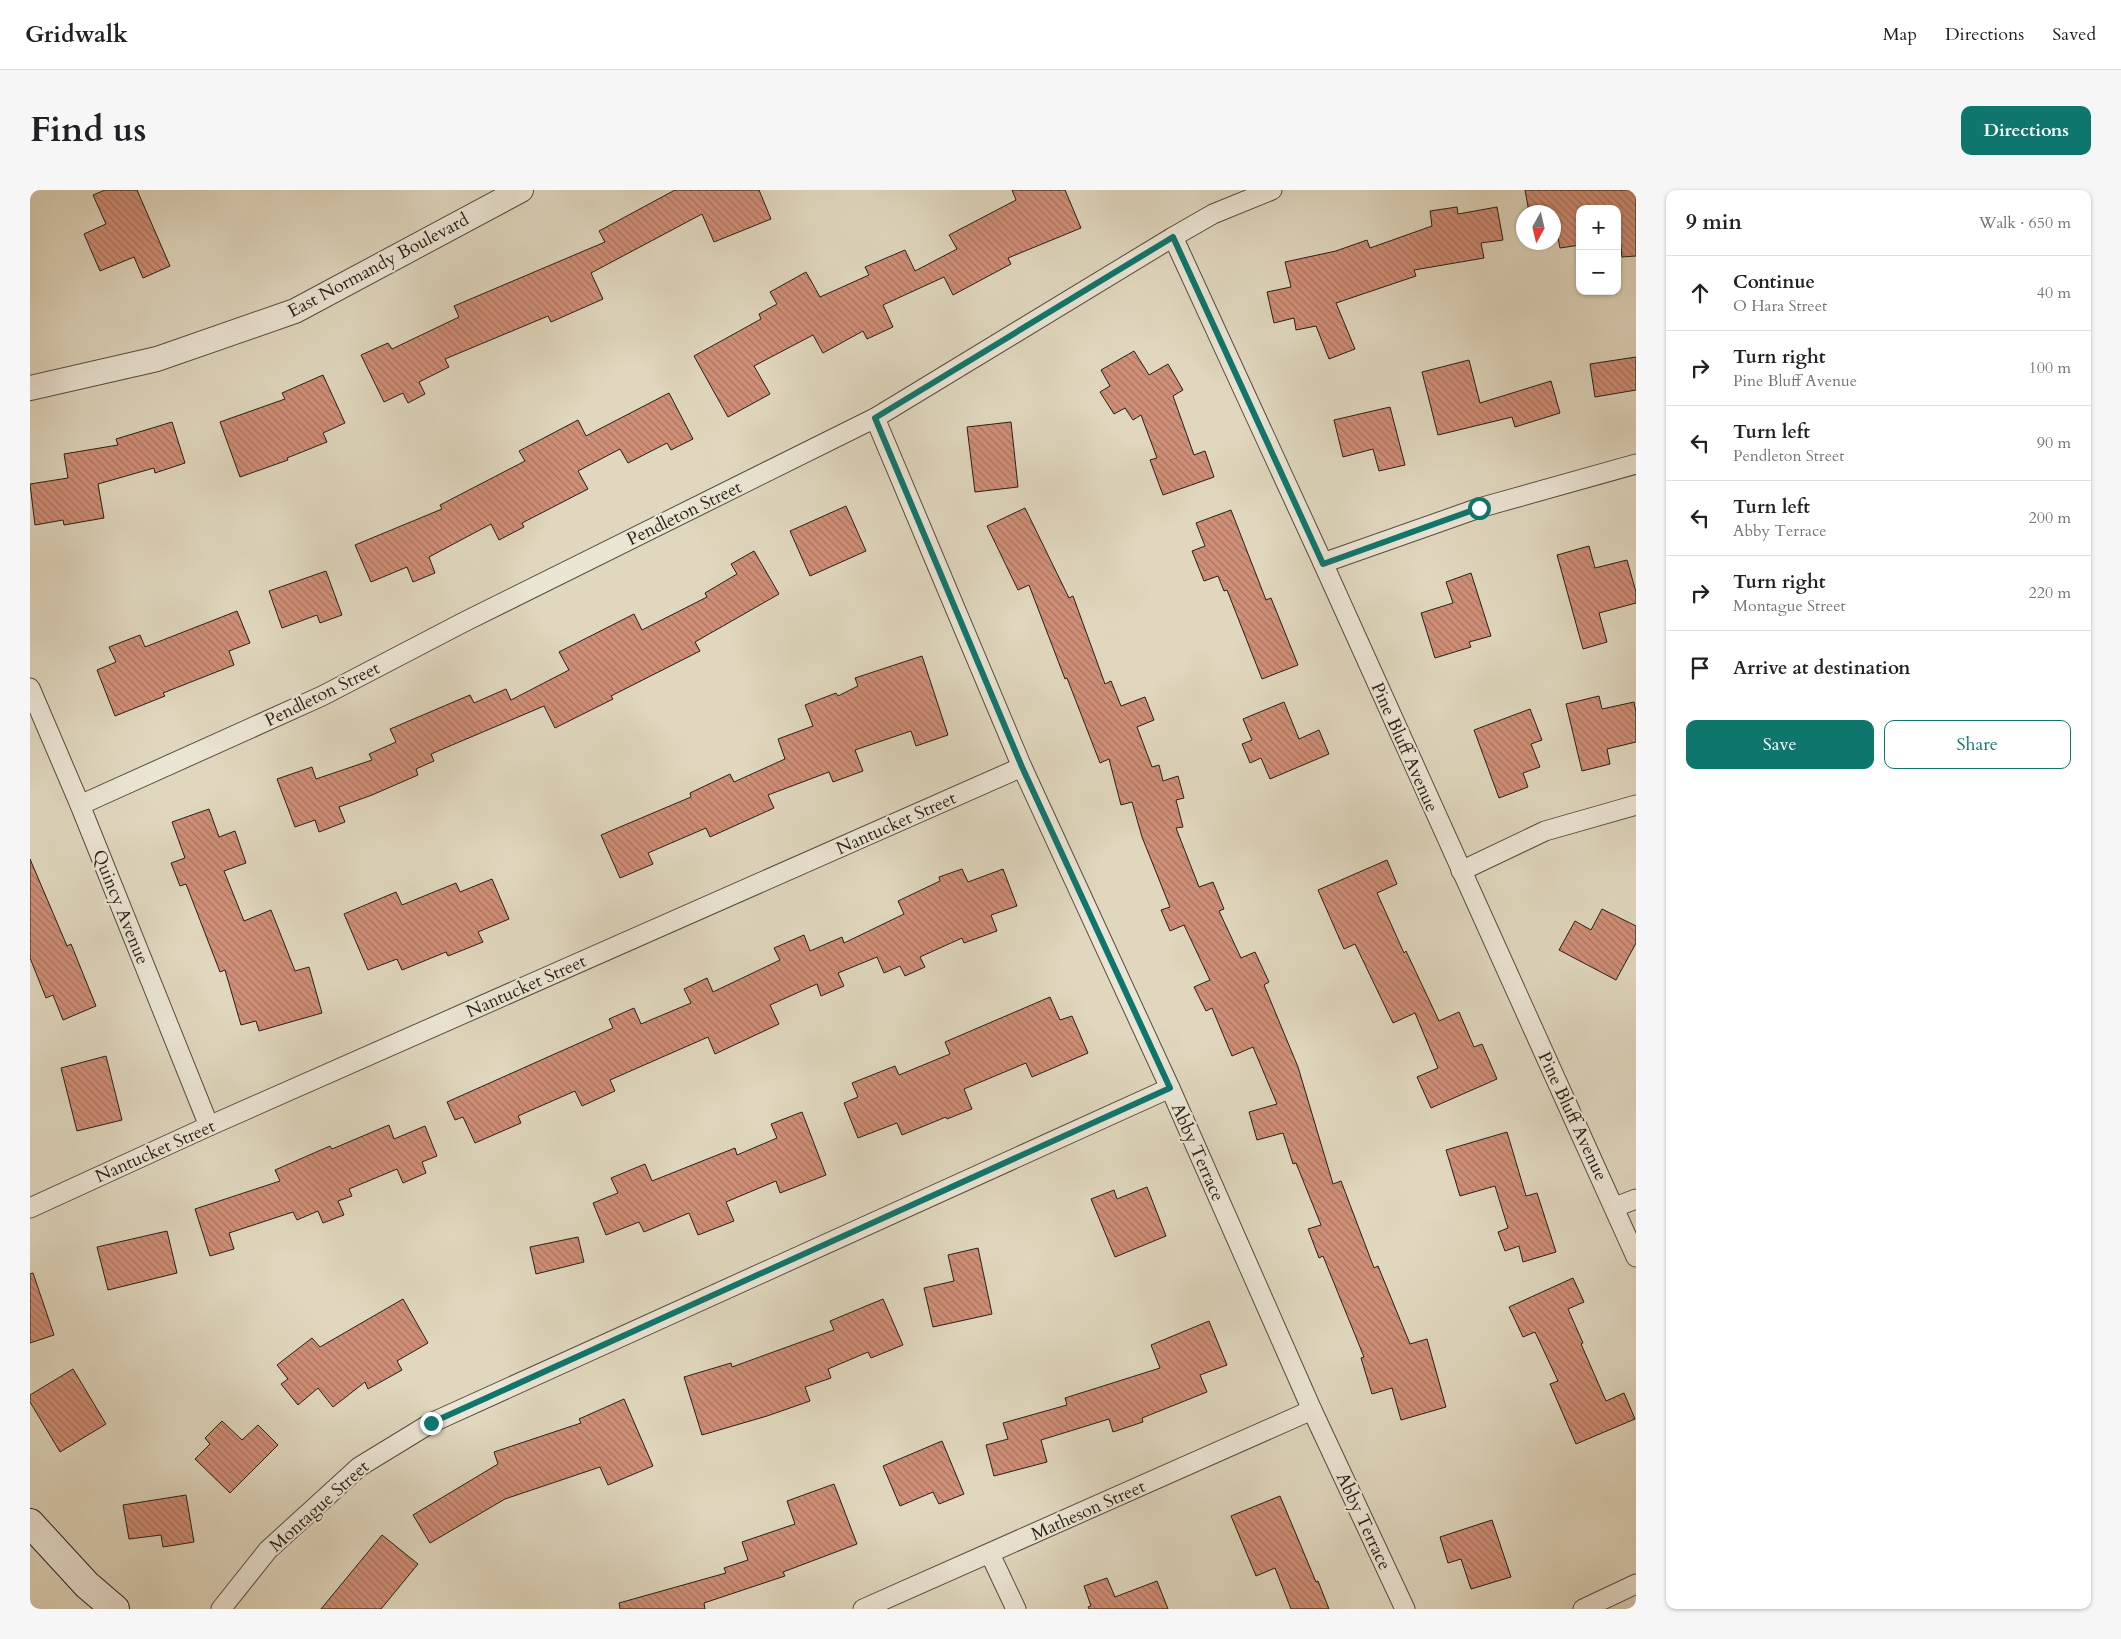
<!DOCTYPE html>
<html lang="en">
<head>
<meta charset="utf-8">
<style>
	body { margin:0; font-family:Cardo,serif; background:#f6f6f6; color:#202124 }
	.controls { position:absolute; right:15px; top:15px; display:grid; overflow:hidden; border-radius:10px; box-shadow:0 1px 4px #0004 }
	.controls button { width:45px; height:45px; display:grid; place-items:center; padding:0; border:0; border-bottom:1px solid #e0e0e0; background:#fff; color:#202124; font:25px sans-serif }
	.compass { position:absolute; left:1486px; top:15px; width:45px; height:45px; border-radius:50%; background:#fff; box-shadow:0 1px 4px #0004; rotate:188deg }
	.stop { position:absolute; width:15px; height:15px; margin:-11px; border:4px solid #0f766e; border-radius:50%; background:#fff }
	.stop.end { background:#0f766e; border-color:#fff; box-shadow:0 1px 5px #0008 }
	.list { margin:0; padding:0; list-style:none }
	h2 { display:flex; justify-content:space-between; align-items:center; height:65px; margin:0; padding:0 20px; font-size:21px }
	h2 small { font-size:16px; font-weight:400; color:#757577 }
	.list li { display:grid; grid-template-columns:32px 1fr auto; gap:15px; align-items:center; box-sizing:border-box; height:75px; padding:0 20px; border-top:1px solid #e0e0e0 }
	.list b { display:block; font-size:19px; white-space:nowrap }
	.list p { margin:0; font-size:16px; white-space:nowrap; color:#757577 }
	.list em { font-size:16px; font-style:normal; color:#757577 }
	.actions { display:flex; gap:10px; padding:15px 20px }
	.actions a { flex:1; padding:11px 0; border:1px solid #0f766e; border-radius:10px; text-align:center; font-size:18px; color:#0f766e }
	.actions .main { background:#0f766e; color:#fff }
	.icon { flex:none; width:28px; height:28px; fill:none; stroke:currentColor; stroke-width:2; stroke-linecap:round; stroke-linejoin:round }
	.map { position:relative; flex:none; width:1606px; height:1419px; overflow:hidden; border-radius:10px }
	header { display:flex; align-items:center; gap:30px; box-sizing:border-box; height:70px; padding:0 25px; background:#fff; border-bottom:1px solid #e0e0e0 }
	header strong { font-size:24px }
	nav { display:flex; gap:28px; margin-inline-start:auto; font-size:18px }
	.intro { display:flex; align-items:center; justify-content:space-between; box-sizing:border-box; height:120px; padding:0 30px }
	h1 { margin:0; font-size:35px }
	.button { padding:12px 22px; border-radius:10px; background:#0f766e; color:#fff; font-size:18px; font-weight:700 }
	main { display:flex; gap:30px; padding:0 30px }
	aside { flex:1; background:#fff; border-radius:10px; box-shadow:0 1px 4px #0004 }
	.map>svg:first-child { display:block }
</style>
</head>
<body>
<header>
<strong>Gridwalk</strong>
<nav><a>Map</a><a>Directions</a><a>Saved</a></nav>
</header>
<div class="intro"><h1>Find us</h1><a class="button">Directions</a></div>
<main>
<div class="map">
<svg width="1606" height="1419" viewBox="0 0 1606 1419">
	<defs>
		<pattern id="building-back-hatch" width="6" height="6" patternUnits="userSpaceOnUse" patternTransform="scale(1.25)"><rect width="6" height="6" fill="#d08f77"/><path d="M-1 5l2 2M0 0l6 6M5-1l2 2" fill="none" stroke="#a97460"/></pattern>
	</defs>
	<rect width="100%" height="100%" fill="#e0d7be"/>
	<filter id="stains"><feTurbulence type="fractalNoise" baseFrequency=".004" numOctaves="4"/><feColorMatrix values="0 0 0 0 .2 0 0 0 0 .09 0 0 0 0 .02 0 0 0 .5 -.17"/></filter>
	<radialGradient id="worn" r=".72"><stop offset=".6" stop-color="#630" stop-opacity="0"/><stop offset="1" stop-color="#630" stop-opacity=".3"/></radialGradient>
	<g fill="url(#building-back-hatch)" stroke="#271f15">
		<path d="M 75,0 L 107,0 L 140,76 L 113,88 L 104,67 L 70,81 L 54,44 L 76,34 L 63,5 Z"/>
		<path d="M 645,0 L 729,0 L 741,29 L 684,52 L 672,24 L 561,83 L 573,109 L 521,132 L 518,126 L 415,169 L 419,177 L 389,192 L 395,204 L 378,213 L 373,203 L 354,212 L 331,165 L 358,153 L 362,159 L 429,127 L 424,116 L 575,52 L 569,41 Z"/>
		<path d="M 982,0 L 1035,0 L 1051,38 L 978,68 L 981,74 L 923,105 L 914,87 L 853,115 L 863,137 L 837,149 L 833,141 L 793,163 L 783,145 L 724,176 L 740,204 L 698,227 L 664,166 L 731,129 L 729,124 L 747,114 L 740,102 L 776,82 L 790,107 L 839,85 L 835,77 L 875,60 L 885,81 L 927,59 L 919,45 L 986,10 Z"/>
		<path d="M 1495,0 L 1606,0 L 1606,66 L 1592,67 L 1587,19 L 1550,19 L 1550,55 L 1530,58 L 1528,48 L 1524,49 L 1524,22 L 1499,22 Z"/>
		<path d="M 1427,17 L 1428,24 L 1467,17 L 1473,50 L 1451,53 L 1454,68 L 1384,80 L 1386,86 L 1306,113 L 1325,159 L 1299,169 L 1286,136 L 1266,140 L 1264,128 L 1244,133 L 1237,102 L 1261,97 L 1255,72 L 1306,61 L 1337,50 L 1340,58 L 1402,36 L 1400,21 Z"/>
		<path d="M 1104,161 L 1119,185 L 1138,174 L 1153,200 L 1143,206 L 1164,265 L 1175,261 L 1184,287 L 1133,305 L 1120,270 L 1127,268 L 1111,225 L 1103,230 L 1095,218 L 1084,224 L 1070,202 L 1080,196 L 1071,180 Z"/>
		<path d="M 1606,167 L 1606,200 L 1565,207 L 1560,174 Z"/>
		<path d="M 1439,170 L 1450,213 L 1521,191 L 1530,223 L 1485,237 L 1482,227 L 1408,245 L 1392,182 Z"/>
		<path d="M 293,185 L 315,233 L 293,243 L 297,252 L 257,268 L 258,270 L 210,287 L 190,232 L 255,209 L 252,203 Z"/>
		<path d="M 639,203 L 663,249 L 641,260 L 637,253 L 598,273 L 590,259 L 548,281 L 558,299 L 492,333 L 494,337 L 469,350 L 461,334 L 399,367 L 405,383 L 383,392 L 377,377 L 341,392 L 325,355 L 412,319 L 410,315 L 495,271 L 489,261 L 548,230 L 556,246 Z"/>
		<path d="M 1360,217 L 1375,275 L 1349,281 L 1343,259 L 1313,267 L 1304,230 Z"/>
		<path d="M 142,232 L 155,273 L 125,283 L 124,278 L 68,294 L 74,328 L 34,335 L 33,330 L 5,335 L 0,294 L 38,288 L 34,264 L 88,255 L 86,249 Z"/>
		<path d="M 981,232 L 988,297 L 945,302 L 937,237 Z"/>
		<path d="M 816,316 L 836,361 L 780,386 L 760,341 Z"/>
		<path d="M 995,318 L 1039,408 L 1043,406 L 1075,494 L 1081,491 L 1091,516 L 1115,507 L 1124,530 L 1107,537 L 1122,577 L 1129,575 L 1133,591 L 1148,586 L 1154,608 L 1146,610 L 1153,637 L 1146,638 L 1169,697 L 1183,692 L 1194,719 L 1189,721 L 1211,768 L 1225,762 L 1239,792 L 1234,795 L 1268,877 L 1303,994 L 1311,991 L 1344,1078 L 1348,1076 L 1380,1154 L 1397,1149 L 1416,1217 L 1371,1230 L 1362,1198 L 1342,1204 L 1331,1168 L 1334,1167 L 1293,1066 L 1289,1068 L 1278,1039 L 1291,1035 L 1266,973 L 1263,974 L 1253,943 L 1227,950 L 1219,922 L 1247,914 L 1223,857 L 1202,866 L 1182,818 L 1176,821 L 1164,797 L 1180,790 L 1154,735 L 1140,741 L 1131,720 L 1140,717 L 1112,647 L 1102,612 L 1091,615 L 1079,569 L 1070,573 L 1037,488 L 1035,489 L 999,395 L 988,400 L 957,336 Z"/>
		<path d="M 1201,320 L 1236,410 L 1241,408 L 1268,475 L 1232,489 L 1197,400 L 1194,401 L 1188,386 L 1174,391 L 1162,361 L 1175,356 L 1166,333 Z"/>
		<path d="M 1559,356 L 1565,378 L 1597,370 L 1606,402 L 1606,413 L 1569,423 L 1577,452 L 1553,459 L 1527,365 Z"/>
		<path d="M 724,361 L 749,404 L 665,452 L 670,461 L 581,506 L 583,509 L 525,538 L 514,516 L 401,564 L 404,571 L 386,579 L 388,585 L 342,605 L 309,617 L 315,632 L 289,642 L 285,630 L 265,637 L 247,589 L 282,577 L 286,589 L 342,570 L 339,564 L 366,552 L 360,539 L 440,505 L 444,513 L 476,499 L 481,510 L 539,480 L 529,462 L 604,424 L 612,440 L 677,407 L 675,403 L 707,384 L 701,374 Z"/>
		<path d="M 296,381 L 312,425 L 290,433 L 287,425 L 252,438 L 239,401 Z"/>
		<path d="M 1441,383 L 1461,446 L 1439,452 L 1441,457 L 1405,468 L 1391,423 L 1423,413 L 1416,392 Z"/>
		<path d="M 207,421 L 220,453 L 199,461 L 204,475 L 133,503 L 135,506 L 85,526 L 67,480 L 86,472 L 79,457 L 110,445 L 115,457 Z"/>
		<path d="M 892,466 L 918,545 L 886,556 L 881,541 L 825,560 L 833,581 L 803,592 L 799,582 L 738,605 L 744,618 L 680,647 L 676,638 L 618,663 L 623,674 L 590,688 L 571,645 L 661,607 L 660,603 L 700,584 L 704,592 L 755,569 L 748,549 L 783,536 L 775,515 L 806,503 L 808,506 L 828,496 L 825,488 Z"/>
		<path d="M 1569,506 L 1572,519 L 1604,512 L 1606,522 L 1606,552 L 1577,559 L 1580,574 L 1552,581 L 1536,514 Z"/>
		<path d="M 1254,512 L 1269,549 L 1289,540 L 1299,564 L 1240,589 L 1231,568 L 1220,573 L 1212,554 L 1222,550 L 1213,529 Z"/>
		<path d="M 1500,519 L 1512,550 L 1501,554 L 1510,577 L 1493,583 L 1498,597 L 1469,608 L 1444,540 Z"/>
		<path d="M 179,619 L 189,647 L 205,641 L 216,673 L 194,681 L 214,731 L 241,720 L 265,781 L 279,777 L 292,823 L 229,841 L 226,831 L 211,835 L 195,780 L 190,782 L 156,694 L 150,696 L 141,673 L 155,668 L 142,632 Z"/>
		<path d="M 0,669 L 37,756 L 41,754 L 66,816 L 33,830 L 23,805 L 16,808 L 0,768 Z"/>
		<path d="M 1357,670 L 1367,694 L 1347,703 L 1374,763 L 1376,761 L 1409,831 L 1429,822 L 1444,857 L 1452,854 L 1467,889 L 1401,918 L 1387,887 L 1408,878 L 1385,823 L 1363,833 L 1325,754 L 1314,759 L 1288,700 Z"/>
		<path d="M 932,679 L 938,692 L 973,679 L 987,716 L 961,725 L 967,741 L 934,753 L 932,748 L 890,767 L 895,777 L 875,786 L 870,776 L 854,783 L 847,767 L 808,783 L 814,796 L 791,806 L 787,794 L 740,815 L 749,834 L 685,864 L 678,847 L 580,890 L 585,901 L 552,916 L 545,901 L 488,926 L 491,933 L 445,953 L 433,927 L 425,930 L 417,912 L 583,838 L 579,829 L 604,818 L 611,834 L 661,813 L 654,799 L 677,788 L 683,802 L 750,770 L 744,758 L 774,745 L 780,761 L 812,747 L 814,753 L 874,724 L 868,711 L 910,691 L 909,687 Z"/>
		<path d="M 462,689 L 479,729 L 448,742 L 453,752 L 418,766 L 416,762 L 372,780 L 367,769 L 338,780 L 314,724 L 366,702 L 372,715 L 426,693 L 430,702 Z"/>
		<path d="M 1572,719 L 1606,736 L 1606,753 L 1586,790 L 1529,760 L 1545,731 L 1561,740 Z"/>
		<path d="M 1020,807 L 1030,830 L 1042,826 L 1058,863 L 1002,887 L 996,873 L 934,899 L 942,919 L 917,929 L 916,927 L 872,945 L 867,933 L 828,948 L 814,913 L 828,907 L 822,893 L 865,876 L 869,885 L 920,864 L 915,852 Z"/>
		<path d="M 76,866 L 92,930 L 47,941 L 31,878 Z"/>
		<path d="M 772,922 L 796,985 L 750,1003 L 746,991 L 696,1012 L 704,1031 L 668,1045 L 659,1023 L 614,1042 L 609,1032 L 576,1045 L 563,1013 L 588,1003 L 581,988 L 615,974 L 622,991 L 705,958 L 707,965 L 747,948 L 741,934 Z"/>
		<path d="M 359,935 L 364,949 L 395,936 L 407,966 L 392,972 L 396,983 L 373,993 L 367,979 L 319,999 L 322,1006 L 308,1011 L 314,1025 L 293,1033 L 288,1021 L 267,1030 L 263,1022 L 199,1043 L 204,1059 L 180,1066 L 165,1019 L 250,991 L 245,980 L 300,956 L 302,959 Z"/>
		<path d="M 1477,942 L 1496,1006 L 1507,1003 L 1526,1062 L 1493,1072 L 1489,1056 L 1475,1061 L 1468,1042 L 1478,1038 L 1465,996 L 1430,1006 L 1416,960 Z"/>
		<path d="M 1117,997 L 1136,1046 L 1085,1067 L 1061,1009 L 1084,1000 L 1087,1009 Z"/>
		<path d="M 137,1041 L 147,1083 L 78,1100 L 67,1057 Z"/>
		<path d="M 548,1047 L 554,1072 L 506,1084 L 500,1057 Z"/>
		<path d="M 948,1058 L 962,1124 L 903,1137 L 894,1098 L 924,1091 L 918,1065 Z"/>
		<path d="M 3,1083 L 24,1145 L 0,1153 L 0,1084 Z"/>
		<path d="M 1543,1088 L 1554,1112 L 1538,1119 L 1553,1153 L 1551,1154 L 1576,1211 L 1594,1203 L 1605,1229 L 1546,1254 L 1520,1194 L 1528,1191 L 1505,1142 L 1493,1147 L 1479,1117 Z"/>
		<path d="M 373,1109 L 398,1153 L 367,1171 L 372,1180 L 338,1199 L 335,1192 L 303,1217 L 288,1198 L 268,1215 L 251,1194 L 258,1189 L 247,1175 L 282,1148 L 290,1157 Z"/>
		<path d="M 853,1109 L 873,1155 L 841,1168 L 838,1162 L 798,1179 L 801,1188 L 775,1197 L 780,1211 L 737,1226 L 672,1245 L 654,1187 L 701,1173 L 702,1177 L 804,1140 L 800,1131 Z"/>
		<path d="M 1179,1131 L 1197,1175 L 1170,1185 L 1177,1202 L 1112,1228 L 1113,1232 L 1083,1242 L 1079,1229 L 1011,1250 L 1017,1272 L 964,1286 L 956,1255 L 978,1249 L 973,1233 L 1037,1215 L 1035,1208 L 1130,1178 L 1121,1155 Z"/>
		<path d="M 43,1179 L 76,1234 L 30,1262 L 0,1212 L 0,1205 Z"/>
		<path d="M 594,1209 L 623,1276 L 578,1295 L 570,1277 L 475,1309 L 400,1353 L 383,1325 L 468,1274 L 464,1262 L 551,1233 L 549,1229 Z"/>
		<path d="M 192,1231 L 212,1250 L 228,1235 L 248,1255 L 200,1303 L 165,1269 L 180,1254 L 175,1248 Z"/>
		<path d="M 912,1251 L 934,1304 L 909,1314 L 903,1302 L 870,1316 L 853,1276 Z"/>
		<path d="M 804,1294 L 827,1354 L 753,1382 L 755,1386 L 674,1413 L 675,1419 L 590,1419 L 589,1413 L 696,1383 L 694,1378 L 718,1370 L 712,1352 L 765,1334 L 757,1311 Z"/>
		<path d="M 156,1305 L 164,1352 L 133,1357 L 131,1345 L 99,1349 L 93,1315 Z"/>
		<path d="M 1250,1306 L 1286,1392 L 1288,1391 L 1299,1419 L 1261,1419 L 1245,1378 L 1226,1386 L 1201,1326 Z"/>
		<path d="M 1462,1330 L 1481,1387 L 1441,1399 L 1431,1369 L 1418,1373 L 1410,1347 Z"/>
		<path d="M 352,1345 L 388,1374 L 351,1419 L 291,1419 Z"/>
		<path d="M 1077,1388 L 1085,1407 L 1127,1391 L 1138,1419 L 1059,1419 L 1058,1417 L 1061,1416 L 1054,1396 Z"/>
	</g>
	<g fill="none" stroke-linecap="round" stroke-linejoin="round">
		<defs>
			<g id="minor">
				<path d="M 1143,47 L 1293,373 L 1606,1067"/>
				<path d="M 845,228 L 992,577 L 1140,898 L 1282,1220 L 1375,1419"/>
				<path d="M 1293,373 L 1449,318 L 1606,274"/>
				<path d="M 0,498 L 50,615 L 179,936"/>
				<path d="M 50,615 L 292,506 L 434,432 L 845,228 L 1143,47 L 1183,24 L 1242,0"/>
				<path d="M 1431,681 L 1515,641 L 1606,615"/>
				<path d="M 1585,1017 L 1606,1009"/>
				<path d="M 0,1018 L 179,936 L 992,577"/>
				<path d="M 960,1364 L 986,1419"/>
				<path d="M 191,1419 L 238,1360 L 329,1277 L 401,1233 L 1140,898"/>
				<path d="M 833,1419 L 1282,1220"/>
				<path d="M 1553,1419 L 1606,1394"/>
			</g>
			<path id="tertiary" d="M 0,198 L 127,169 L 265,121 L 491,0"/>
			<path id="secondary" d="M 0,1333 L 57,1395 L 85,1419"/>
		</defs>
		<use href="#minor" stroke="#554d3f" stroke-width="21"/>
		<use href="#tertiary" stroke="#554d3f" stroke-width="26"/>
		<use href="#secondary" stroke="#271f15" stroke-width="30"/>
		<use href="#minor" stroke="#ebe5d5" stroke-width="19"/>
		<use href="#tertiary" stroke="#ebe5d5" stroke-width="24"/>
		<use href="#secondary" stroke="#ebe5d5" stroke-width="28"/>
	</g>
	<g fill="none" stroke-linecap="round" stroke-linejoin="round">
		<path stroke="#0f766e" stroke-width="6" d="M 401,1233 L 1140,898 L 992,577 L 845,228 L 1143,47 L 1293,374 L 1449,318"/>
	</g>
	<g text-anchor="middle" stroke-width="4.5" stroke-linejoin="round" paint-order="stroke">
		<g font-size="18" fill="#271f15" stroke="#ebe5d5">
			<text transform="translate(348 75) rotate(-28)" y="6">East Normandy Boulevard</text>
			<text transform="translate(654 323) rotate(-26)" y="6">Pendleton Street</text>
			<text transform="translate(292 504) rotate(-26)" y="6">Pendleton Street</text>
			<text transform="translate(1375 557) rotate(66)" y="6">Pine Bluff Avenue</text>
			<text transform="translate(866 633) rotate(-24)" y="6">Nantucket Street</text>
			<text transform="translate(91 717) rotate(68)" y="6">Quincy Avenue</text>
			<text transform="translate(496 796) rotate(-24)" y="6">Nantucket Street</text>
			<text transform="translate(1543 926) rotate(65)" y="6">Pine Bluff Avenue</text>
			<text transform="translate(125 961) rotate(-24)" y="6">Nantucket Street</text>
			<text transform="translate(1168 962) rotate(66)" y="6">Abby Terrace</text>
			<text transform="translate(289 1316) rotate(-42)" y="6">Montague Street</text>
			<text transform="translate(1058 1320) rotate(-24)" y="6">Matheson Street</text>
			<text transform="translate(1334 1331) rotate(65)" y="6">Abby Terrace</text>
		</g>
	</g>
	<rect width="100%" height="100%" filter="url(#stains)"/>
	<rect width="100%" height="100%" fill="url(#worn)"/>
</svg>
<div class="controls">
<button>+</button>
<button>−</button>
</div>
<svg class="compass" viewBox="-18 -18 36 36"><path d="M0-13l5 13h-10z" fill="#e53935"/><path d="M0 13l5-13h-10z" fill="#757577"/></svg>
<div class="stop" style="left:1449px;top:318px"></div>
<div class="stop end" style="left:401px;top:1233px"></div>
</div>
<aside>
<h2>9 min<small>Walk · 650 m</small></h2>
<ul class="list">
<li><svg class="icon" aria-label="ahead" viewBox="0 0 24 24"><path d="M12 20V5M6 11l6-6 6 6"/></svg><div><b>Continue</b><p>O Hara Street</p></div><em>40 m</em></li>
<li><svg class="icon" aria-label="right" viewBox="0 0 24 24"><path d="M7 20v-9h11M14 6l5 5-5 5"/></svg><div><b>Turn right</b><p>Pine Bluff Avenue</p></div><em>100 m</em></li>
<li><svg class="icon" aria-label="left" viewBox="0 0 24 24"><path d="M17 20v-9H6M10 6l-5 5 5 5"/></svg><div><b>Turn left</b><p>Pendleton Street</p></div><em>90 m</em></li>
<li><svg class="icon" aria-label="left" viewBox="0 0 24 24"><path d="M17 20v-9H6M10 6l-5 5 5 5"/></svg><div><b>Turn left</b><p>Abby Terrace</p></div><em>200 m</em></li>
<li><svg class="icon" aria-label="right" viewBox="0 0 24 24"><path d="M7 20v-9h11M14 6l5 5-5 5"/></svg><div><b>Turn right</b><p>Montague Street</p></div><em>220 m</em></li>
<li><svg class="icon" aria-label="arrive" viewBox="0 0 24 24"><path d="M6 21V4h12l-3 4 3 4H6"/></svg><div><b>Arrive at destination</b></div></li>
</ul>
<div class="actions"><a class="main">Save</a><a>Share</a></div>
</aside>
</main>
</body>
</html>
